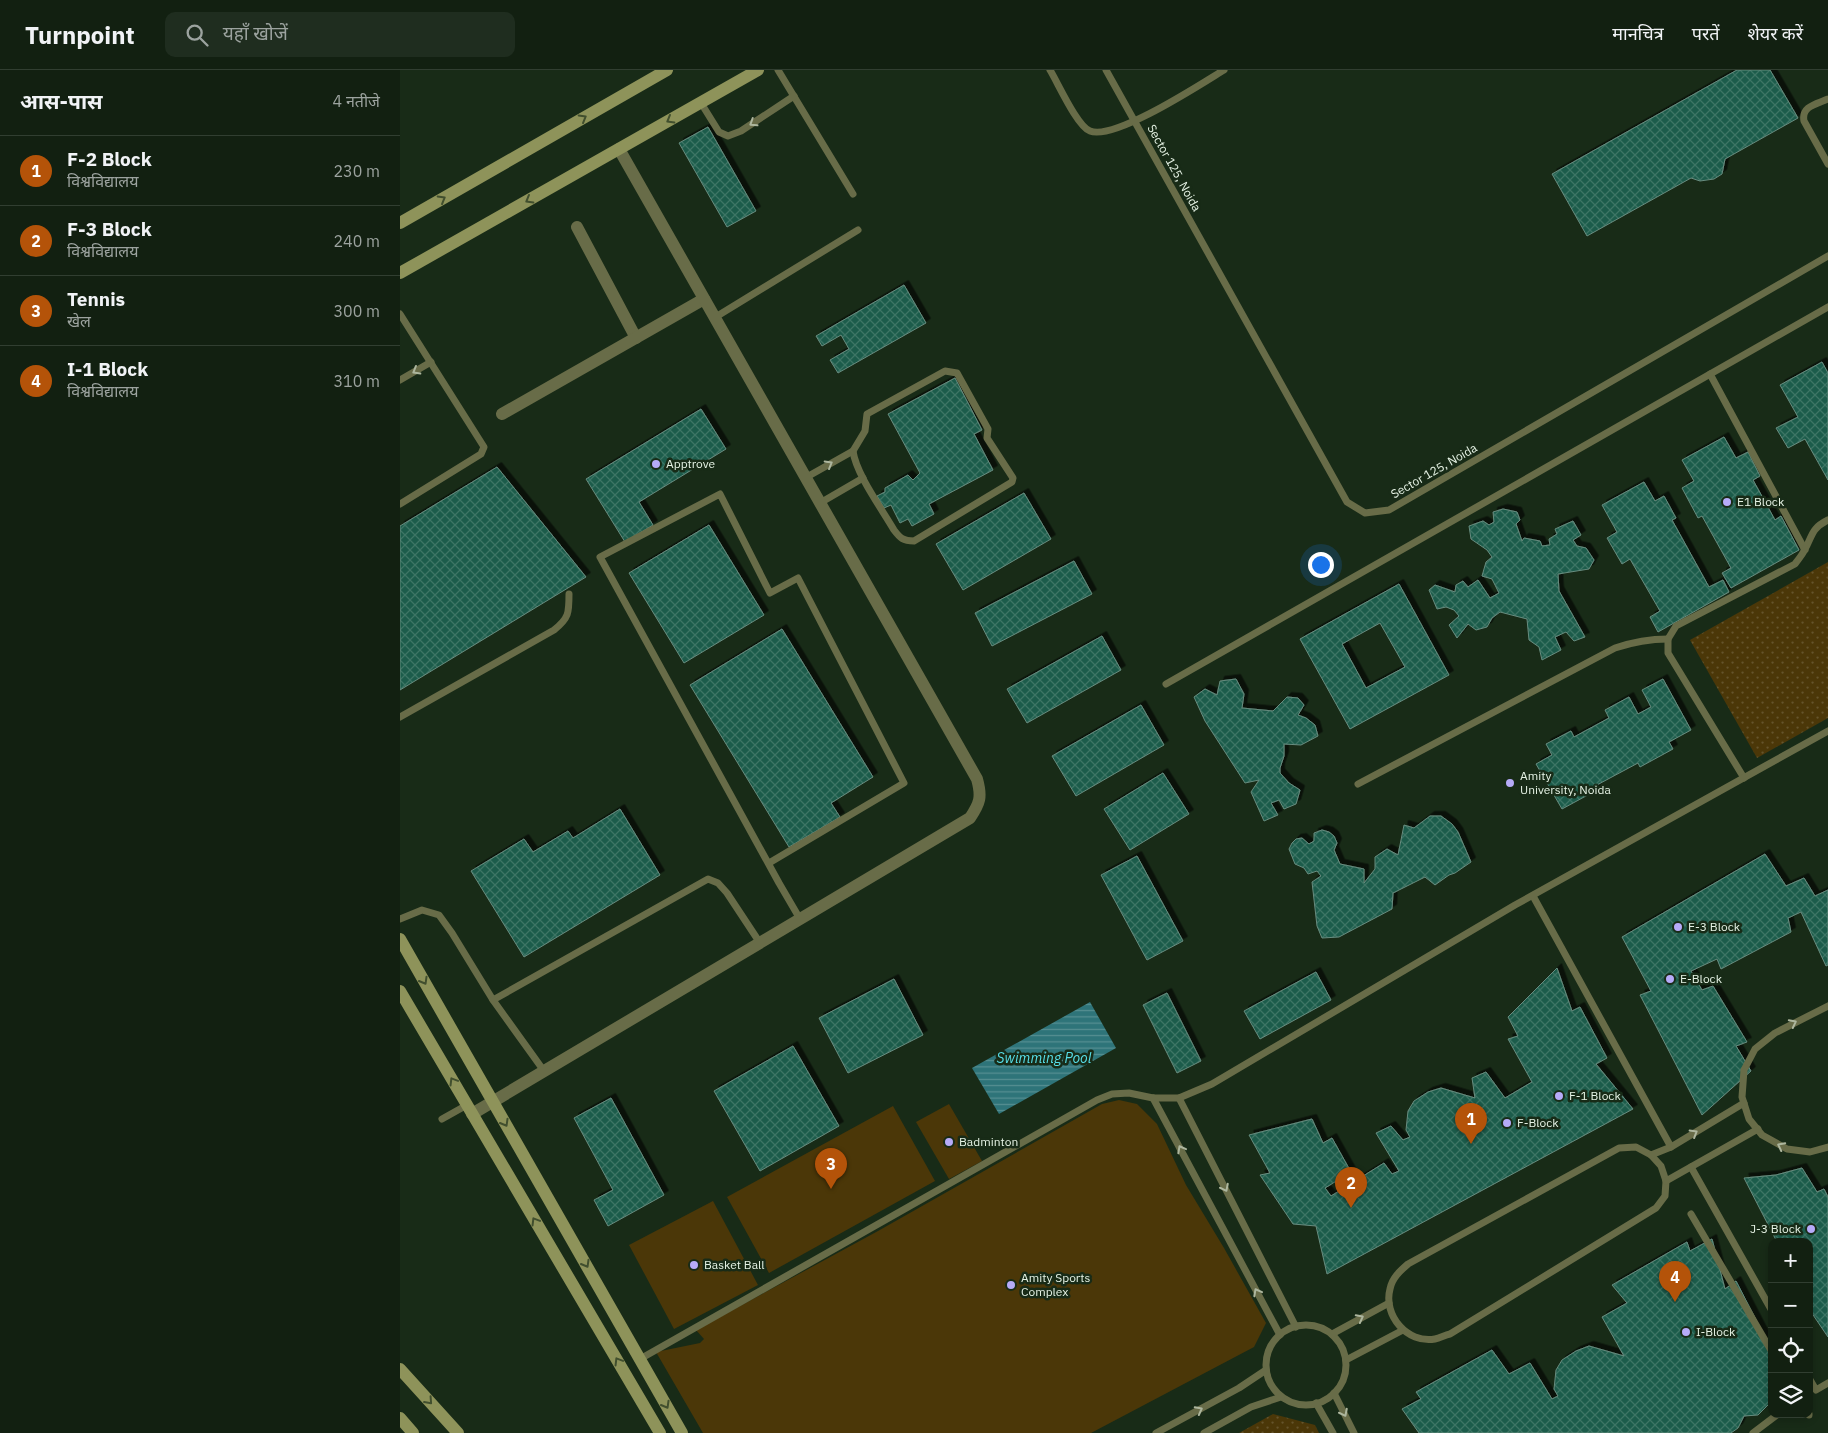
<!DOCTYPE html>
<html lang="hi">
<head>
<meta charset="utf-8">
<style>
	body { margin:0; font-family:"IBM Plex Sans","Noto Sans Devanagari",sans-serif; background:#1f2d1f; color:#f1f3f6 }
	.controls { position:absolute; right:15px; bottom:15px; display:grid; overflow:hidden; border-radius:10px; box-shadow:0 2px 8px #0003 }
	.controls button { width:45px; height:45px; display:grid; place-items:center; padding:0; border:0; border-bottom:1px solid #313e31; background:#122011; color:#f1f3f6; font:25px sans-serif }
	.you { position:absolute; left:920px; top:494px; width:18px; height:18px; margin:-12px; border:4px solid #fff; border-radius:50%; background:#1a73e8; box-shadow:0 0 0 8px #1a73e833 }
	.badge { display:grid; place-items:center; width:32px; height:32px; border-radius:50%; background:#b45309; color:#fff; font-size:16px; font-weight:700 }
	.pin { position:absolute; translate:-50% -41px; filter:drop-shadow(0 1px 2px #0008) }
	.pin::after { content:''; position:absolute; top:26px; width:18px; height:15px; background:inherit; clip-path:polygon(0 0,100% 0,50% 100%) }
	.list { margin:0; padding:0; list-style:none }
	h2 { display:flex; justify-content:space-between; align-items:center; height:65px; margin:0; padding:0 20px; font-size:21px }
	h2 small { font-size:16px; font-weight:400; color:#9ca39f }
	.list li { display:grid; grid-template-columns:32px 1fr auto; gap:15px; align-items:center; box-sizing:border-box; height:70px; padding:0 20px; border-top:1px solid #313e31 }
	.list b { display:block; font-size:19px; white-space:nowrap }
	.list p { margin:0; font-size:16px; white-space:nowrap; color:#9ca39f }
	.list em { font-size:16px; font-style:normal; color:#9ca39f }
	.icon { flex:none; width:28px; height:28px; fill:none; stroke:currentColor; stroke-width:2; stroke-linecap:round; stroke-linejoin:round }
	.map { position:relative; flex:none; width:1428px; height:1363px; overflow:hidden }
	header { display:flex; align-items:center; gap:30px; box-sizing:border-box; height:70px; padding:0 25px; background:#122011; border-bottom:1px solid #313e31 }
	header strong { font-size:24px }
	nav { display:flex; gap:28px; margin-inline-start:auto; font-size:18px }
	.search { width:350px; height:45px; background:#1f2d1f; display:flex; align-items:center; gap:12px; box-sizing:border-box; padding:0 18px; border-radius:10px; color:#9ca39f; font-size:19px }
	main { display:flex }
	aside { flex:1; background:#122011 }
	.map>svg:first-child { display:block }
</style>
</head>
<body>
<header>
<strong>Turnpoint</strong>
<div class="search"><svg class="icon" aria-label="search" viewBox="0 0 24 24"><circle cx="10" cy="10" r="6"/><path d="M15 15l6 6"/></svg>यहाँ खोजें</div>
<nav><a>मानचित्र</a><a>परतें</a><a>शेयर करें</a></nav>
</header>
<main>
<aside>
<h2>आस-पास<small>4 नतीजे</small></h2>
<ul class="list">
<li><span class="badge">1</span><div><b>F-2 Block</b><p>विश्वविद्यालय</p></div><em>230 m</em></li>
<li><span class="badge">2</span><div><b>F-3 Block</b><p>विश्वविद्यालय</p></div><em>240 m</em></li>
<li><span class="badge">3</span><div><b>Tennis</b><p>खेल</p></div><em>300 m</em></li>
<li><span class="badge">4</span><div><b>I-1 Block</b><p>विश्वविद्यालय</p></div><em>310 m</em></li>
</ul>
</aside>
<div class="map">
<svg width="1428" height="1363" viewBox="0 0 1428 1363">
	<defs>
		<pattern id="park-dots" width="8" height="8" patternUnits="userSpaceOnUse" patternTransform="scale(1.25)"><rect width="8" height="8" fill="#4b3708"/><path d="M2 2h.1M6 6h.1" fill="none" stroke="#65542c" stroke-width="1.8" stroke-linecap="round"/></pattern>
		<pattern id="water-rules" width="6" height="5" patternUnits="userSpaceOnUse" patternTransform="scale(1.25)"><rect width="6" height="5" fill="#2e7479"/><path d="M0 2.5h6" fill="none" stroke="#568f92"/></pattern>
		<pattern id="building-cross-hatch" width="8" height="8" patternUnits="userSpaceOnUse" patternTransform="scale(1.25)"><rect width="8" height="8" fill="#1c5c4b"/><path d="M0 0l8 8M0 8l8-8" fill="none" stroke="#3d7465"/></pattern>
		<filter id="shadow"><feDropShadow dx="4.5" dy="-4.5" stdDeviation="0" flood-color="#0009"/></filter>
	</defs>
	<rect width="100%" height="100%" fill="#182b17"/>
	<g fill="#4b3708">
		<path d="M 719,1030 L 737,1034 L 757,1054 L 786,1115 L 824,1178 L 866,1253 L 854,1277 L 691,1363 L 303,1363 L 256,1282 L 300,1273 L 304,1269 L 296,1260 L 478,1161 L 702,1034 Z"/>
		<path d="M 549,1034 L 582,1091 L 549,1109 L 516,1052 Z"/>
		<path d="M 493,1036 L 535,1111 L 369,1203 L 327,1127 Z"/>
		<path d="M 313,1131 L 358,1215 L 274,1259 L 229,1175 Z"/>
	</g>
	<g fill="url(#park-dots)">
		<path d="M 1428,492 L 1428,648 L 1357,688 L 1290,570 Z"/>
		<path d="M 873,1344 L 915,1355 L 919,1363 L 839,1363 Z"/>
	</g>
	<path fill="url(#water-rules)" d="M 690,932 L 716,978 L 599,1044 L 572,998 Z"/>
	<g fill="url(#building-cross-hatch)" stroke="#678c7f" fill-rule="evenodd" filter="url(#shadow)">
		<path d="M 1337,0 L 1370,0 L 1398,48 L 1325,89 L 1322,104 L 1314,109 L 1300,111 L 1291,108 L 1187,166 L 1152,104 Z"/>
		<path d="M 308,57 L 356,141 L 327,157 L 279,73 Z"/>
		<path d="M 504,215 L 526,253 L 438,303 L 430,290 L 449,279 L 441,265 L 422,276 L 416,266 Z"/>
		<path d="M 1422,292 L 1428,303 L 1428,410 L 1405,369 L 1388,378 L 1376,358 L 1398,347 L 1380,315 Z"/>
		<path d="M 555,308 L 582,360 L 574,364 L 593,400 L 529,434 L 534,444 L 512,456 L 508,449 L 500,453 L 491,435 L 484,438 L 477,426 L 485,422 L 485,418 L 508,405 L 513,410 L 520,403 L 488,344 Z"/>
		<path d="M 301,339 L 326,379 L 239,432 L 253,455 L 225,472 L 186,409 Z"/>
		<path d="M 1324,367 L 1336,388 L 1348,382 L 1360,406 L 1353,410 L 1375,450 L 1381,446 L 1399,480 L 1331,518 L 1322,503 L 1331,498 L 1302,446 L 1298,448 L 1282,418 L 1294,411 L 1282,390 Z"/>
		<path d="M 97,397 L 186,507 L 0,620 L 0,456 Z"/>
		<path d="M 1244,412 L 1255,431 L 1264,426 L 1276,448 L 1272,450 L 1309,517 L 1323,510 L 1329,522 L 1258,562 L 1250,547 L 1260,541 L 1230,489 L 1222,494 L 1207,468 L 1217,462 L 1202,435 Z"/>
		<path d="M 624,423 L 651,469 L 563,520 L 536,474 Z"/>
		<path d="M 1103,439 L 1117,442 L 1120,450 L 1116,454 L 1122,471 L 1124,468 L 1140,471 L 1142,476 L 1150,475 L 1149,469 L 1157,464 L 1155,459 L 1173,451 L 1181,465 L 1173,470 L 1177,476 L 1186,478 L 1194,490 L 1189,499 L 1158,504 L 1159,521 L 1185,567 L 1174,571 L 1166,562 L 1155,567 L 1161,580 L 1142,590 L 1139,577 L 1129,570 L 1127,549 L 1100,542 L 1092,548 L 1087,557 L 1076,560 L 1068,554 L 1057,568 L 1049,555 L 1059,546 L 1054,540 L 1046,537 L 1037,539 L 1029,520 L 1035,515 L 1055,522 L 1056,515 L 1063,511 L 1068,517 L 1078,510 L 1090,528 L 1099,523 L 1092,509 L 1082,506 L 1086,492 L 1092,487 L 1087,480 L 1071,469 L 1069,456 L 1083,451 L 1089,455 L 1094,452 L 1093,442 Z"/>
		<path d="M 309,455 L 364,545 L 284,593 L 229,503 Z"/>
		<path d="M 674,491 L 692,524 L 592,576 L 575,543 Z"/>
		<path d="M 999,514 L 1049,605 L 950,659 L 900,569 ZM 980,553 L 1005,597 L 966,618 L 942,574 Z"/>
		<path d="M 382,559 L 473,707 L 431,733 L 440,747 L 389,777 L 290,615 Z"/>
		<path d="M 702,566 L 721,600 L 627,653 L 607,619 Z"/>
		<path d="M 836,609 L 844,624 L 842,638 L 873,641 L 887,627 L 898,628 L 904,635 L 898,645 L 906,648 L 915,655 L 918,666 L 901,675 L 884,674 L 884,686 L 880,698 L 880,703 L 889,713 L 900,720 L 896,734 L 884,739 L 879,730 L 871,733 L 878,745 L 864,751 L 851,722 L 859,710 L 845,713 L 805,651 L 794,627 L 805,619 L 817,625 L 820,611 Z"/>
		<path d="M 1263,609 L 1291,660 L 1269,672 L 1273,679 L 1240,697 L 1238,693 L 1195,716 L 1197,720 L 1162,739 L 1136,694 L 1152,685 L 1146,674 L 1171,661 L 1174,667 L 1209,648 L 1205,640 L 1229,627 L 1238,644 L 1251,637 L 1242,620 Z"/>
		<path d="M 741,635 L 764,675 L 676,726 L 652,686 Z"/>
		<path d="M 763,703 L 789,744 L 730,780 L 704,739 Z"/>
		<path d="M 220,739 L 260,805 L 124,887 L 71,801 L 124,769 L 133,782 L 168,761 L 173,768 Z"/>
		<path d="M 1030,746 L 1041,746 L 1052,754 L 1058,762 L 1071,792 L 1055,803 L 1049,805 L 1035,815 L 1025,807 L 993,823 L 992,839 L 939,867 L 922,868 L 917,856 L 912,812 L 921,806 L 917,801 L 908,804 L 904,798 L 895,794 L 889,779 L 892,773 L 896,769 L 902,768 L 909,774 L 914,771 L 914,763 L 922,760 L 929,762 L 934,766 L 937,773 L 934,780 L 940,794 L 964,799 L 964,813 L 975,799 L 975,787 L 987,779 L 998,785 L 1004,755 L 1014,758 Z"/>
		<path d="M 1365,784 L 1386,816 L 1404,808 L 1415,826 L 1428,820 L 1428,895 L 1426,896 L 1401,842 L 1388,848 L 1391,862 L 1321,899 L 1317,889 L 1291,901 L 1302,920 L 1313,916 L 1347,972 L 1336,976 L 1351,1001 L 1302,1045 L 1240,925 L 1251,921 L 1222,867 Z"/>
		<path d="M 737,786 L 783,871 L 747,890 L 701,805 Z"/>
		<path d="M 1157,898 L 1172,941 L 1180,937 L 1207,988 L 1196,994 L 1233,1039 L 927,1204 L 916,1156 L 893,1154 L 860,1105 L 870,1103 L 849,1065 L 912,1049 L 923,1073 L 932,1068 L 951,1102 L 925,1118 L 931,1126 L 984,1093 L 992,1104 L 999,1101 L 976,1063 L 991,1056 L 1003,1070 L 1010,1067 L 1006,1060 L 1008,1041 L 1014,1031 L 1028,1022 L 1041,1018 L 1075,1028 L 1072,1008 L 1086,1002 L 1105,1028 L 1132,1012 L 1108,969 L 1118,966 L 1108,947 Z"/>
		<path d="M 916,902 L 931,930 L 860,969 L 844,941 Z"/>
		<path d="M 494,909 L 523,965 L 448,1003 L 419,948 Z"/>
		<path d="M 767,923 L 801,991 L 777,1003 L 743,935 Z"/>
		<path d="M 393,976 L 439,1056 L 360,1101 L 314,1021 Z"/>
		<path d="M 211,1028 L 264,1125 L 208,1156 L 194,1130 L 213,1120 L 174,1048 Z"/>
		<path d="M 1402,1098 L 1417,1122 L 1424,1119 L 1428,1127 L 1428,1267 L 1409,1239 L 1409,1172 L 1377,1172 L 1344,1108 L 1376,1105 Z"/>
		<path d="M 1312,1169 L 1325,1219 L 1336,1211 L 1372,1281 L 1372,1331 L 1358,1345 L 1344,1346 L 1338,1358 L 1331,1363 L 1019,1363 L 1002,1339 L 1021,1329 L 1016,1322 L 1092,1280 L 1109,1304 L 1130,1293 L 1152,1329 L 1158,1326 L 1154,1319 L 1156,1300 L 1162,1290 L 1176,1281 L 1189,1276 L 1224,1286 L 1202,1247 L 1227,1233 L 1212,1215 L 1287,1172 L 1290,1181 Z"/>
	</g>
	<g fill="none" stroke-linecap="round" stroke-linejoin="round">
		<g stroke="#686c48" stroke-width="7">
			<path d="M 378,0 L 453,124"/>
			<path d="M 650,0 C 658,13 677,56 690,61 C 714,71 801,14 824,0"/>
			<path d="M 706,0 L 947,432 L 965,443 L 989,440 L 1428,186"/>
			<path d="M 1428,29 C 1417,34 1401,36 1404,51 L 1428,94"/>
			<path d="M 301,33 L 319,62 L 328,66 L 341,61 L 394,26"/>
			<path d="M 0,244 L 84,377 L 81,384 L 0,434"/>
			<path d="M 314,248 L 458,160"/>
			<path d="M 545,301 L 557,303 L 588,359 L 587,368 L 613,408 L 612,412 L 514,471 C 503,471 500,468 494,460 C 482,439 456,404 453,381 L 465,361 L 467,344 Z"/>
			<path d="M 1310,304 L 1405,480"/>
			<path d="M 0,310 L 31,292"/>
			<path d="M 405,408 L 453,381"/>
			<path d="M 420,433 L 463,408"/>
			<path d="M 766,614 L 1428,237"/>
			<path d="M 0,647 L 154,560 C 169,548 169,543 169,524"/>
			<path d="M 1344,708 L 1268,583 L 1268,569 L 1276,556 L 1395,494 C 1398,490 1402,485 1404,481 C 1413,466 1410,459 1428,450"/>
			<path d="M 958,714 L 1215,578 C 1233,572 1249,569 1268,569"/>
			<path d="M 369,793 L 504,713 L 398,508 L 370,523 L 320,424 L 200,487 L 379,813 L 400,849"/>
			<path d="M 1133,826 L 1271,1077"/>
			<path d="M 0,849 L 22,840 L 39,845 L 52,863 L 93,930 L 308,809 L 318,813 L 327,823 L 360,873"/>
			<path d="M 93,930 L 144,1001"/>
			<path d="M 1428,936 L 1375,963 L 1355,979 L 1344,1000 L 1342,1027 L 1349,1049 L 1362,1065 L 1387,1079 L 1410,1082 L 1428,1077"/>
			<path d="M 753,1028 L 880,1265"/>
			<path d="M 779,1028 L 896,1257"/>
			<path d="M 42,1049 L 67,1035"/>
			<path d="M 1236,1077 L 1251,1085 L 1261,1096 L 1266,1111 L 1265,1126 L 1256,1138 L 1050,1264 C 1045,1265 1040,1268 1035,1269 C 1007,1274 983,1245 990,1219 C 992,1208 1000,1201 1008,1194 L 1219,1078 Z"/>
			<path d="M 1251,1085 L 1271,1077 L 1344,1033"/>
			<path d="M 1291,1097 L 1372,1241"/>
			<path d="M 1266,1111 L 1358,1059"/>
			<path d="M 1291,1144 L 1372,1282"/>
			<circle cx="906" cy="1295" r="40"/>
			<path d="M 932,1264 L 989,1233"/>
			<path d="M 240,1289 L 697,1030 L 712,1024 L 729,1023 L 753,1028 L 779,1028 L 812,1014 L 1115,835 L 1428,661"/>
			<path d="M 946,1290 L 1003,1260"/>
			<path d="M 1409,1308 L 1416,1320 L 1428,1313"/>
			<path d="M 934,1323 L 954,1363"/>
			<path d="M 916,1333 L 933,1363"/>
			<path d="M 1409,1344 L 1409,1345"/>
			<path d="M 756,1363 L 839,1318 L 866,1300"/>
			<path d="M 804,1363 L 851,1337 L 881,1327"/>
			<path d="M 1353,1363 L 1378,1344"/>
		</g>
		<g stroke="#686c48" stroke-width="12">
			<path d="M 177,157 L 236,268"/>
			<path d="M 102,344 L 304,229"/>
			<path d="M 72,1044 L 570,748 C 580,733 582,727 577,709 L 219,79"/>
		</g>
		<g stroke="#8e935a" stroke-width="12">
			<path d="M 0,153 L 267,0"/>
			<path d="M 0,203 L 358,0"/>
			<path d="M 0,869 L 282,1363"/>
			<path d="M 0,921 L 260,1363"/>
			<path d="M 0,1299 L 58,1363"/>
			<path d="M 0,1348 L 13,1363"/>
		</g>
	</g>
	<defs><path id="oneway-chevron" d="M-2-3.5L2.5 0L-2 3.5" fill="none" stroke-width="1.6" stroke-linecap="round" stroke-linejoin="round" transform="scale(1.25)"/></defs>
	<g stroke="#414f2e">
		<use href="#oneway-chevron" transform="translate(183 48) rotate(-30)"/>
		<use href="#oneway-chevron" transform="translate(270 50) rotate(150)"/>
		<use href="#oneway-chevron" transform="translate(42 129) rotate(-30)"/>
		<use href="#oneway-chevron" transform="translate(129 130) rotate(150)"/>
		<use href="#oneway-chevron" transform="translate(24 911) rotate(60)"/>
		<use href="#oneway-chevron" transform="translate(53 1011) rotate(-121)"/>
		<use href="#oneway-chevron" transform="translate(105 1053) rotate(60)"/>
		<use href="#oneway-chevron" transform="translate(135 1151) rotate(-121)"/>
		<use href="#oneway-chevron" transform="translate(186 1194) rotate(60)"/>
		<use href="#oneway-chevron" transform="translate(218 1291) rotate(-121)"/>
		<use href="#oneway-chevron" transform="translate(29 1331) rotate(48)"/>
		<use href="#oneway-chevron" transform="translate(266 1335) rotate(60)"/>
	</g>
	<g stroke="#adb69e">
		<use href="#oneway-chevron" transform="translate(353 53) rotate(147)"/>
		<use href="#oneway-chevron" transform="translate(16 301) rotate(150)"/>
		<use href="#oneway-chevron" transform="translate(429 394) rotate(-30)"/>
		<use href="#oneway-chevron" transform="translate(1393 953) rotate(-27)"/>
		<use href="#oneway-chevron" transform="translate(1294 1063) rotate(-31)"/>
		<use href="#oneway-chevron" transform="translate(1381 1076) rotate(-153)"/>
		<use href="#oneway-chevron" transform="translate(781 1079) rotate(-118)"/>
		<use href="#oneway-chevron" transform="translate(825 1118) rotate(63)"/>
		<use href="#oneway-chevron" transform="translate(857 1222) rotate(-118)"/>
		<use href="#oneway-chevron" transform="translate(960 1248) rotate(-28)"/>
		<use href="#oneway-chevron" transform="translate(799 1340) rotate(-28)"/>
		<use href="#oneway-chevron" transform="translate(944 1343) rotate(63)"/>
	</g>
	<g fill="#b6abf8" stroke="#182b17" stroke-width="2">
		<circle cx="256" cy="394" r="5"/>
		<circle cx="1327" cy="432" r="5"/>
		<circle cx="1110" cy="713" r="5"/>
		<circle cx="1278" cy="857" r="5"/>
		<circle cx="1270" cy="909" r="5"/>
		<circle cx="1159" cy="1026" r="5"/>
		<circle cx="1107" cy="1053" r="5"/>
		<circle cx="549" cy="1072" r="5"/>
		<circle cx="1411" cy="1159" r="5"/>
		<circle cx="294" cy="1195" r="5"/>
		<circle cx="611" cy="1215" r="5"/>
		<circle cx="1286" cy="1262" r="5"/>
	</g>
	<g text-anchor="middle" stroke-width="5" stroke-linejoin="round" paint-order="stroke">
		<g font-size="12" fill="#e6f3e5" stroke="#182b17">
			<text transform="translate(774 98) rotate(61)" y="4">Sector 125, Noida</text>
			<text transform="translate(1034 401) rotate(-30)" y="4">Sector 125, Noida</text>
		</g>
		<g font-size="12" fill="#e6f3e5" stroke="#182b17" text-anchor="start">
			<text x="266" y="398">Apptrove</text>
			<text x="1337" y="436">E1 Block</text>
			<text x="1120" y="710">Amity<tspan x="1120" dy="14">University, Noida</tspan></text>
			<text x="1288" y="861">E-3 Block</text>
			<text x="1280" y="913">E-Block</text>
			<text x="1169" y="1030">F-1 Block</text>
			<text x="1117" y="1057">F-Block</text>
			<text x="559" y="1076">Badminton</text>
			<text x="1401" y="1163" text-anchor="end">J-3 Block</text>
			<text x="304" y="1199">Basket Ball</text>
			<text x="621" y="1212">Amity Sports<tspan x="621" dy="14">Complex</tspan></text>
			<text x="1296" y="1266">I-Block</text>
		</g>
		<g font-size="14" font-style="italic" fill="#57dfe9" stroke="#182b17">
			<text x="644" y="993">Swimming Pool</text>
		</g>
	</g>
</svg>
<div class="controls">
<button>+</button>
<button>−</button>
<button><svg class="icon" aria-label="locate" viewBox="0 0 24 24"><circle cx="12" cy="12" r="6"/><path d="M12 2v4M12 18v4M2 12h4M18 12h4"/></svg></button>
<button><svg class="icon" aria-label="layers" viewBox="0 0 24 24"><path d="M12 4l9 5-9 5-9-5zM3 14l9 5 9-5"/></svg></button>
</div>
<div class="you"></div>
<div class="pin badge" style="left:1071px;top:1074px">1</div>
<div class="pin badge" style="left:951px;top:1138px">2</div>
<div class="pin badge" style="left:431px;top:1119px">3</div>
<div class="pin badge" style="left:1275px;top:1232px">4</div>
</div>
</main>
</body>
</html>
